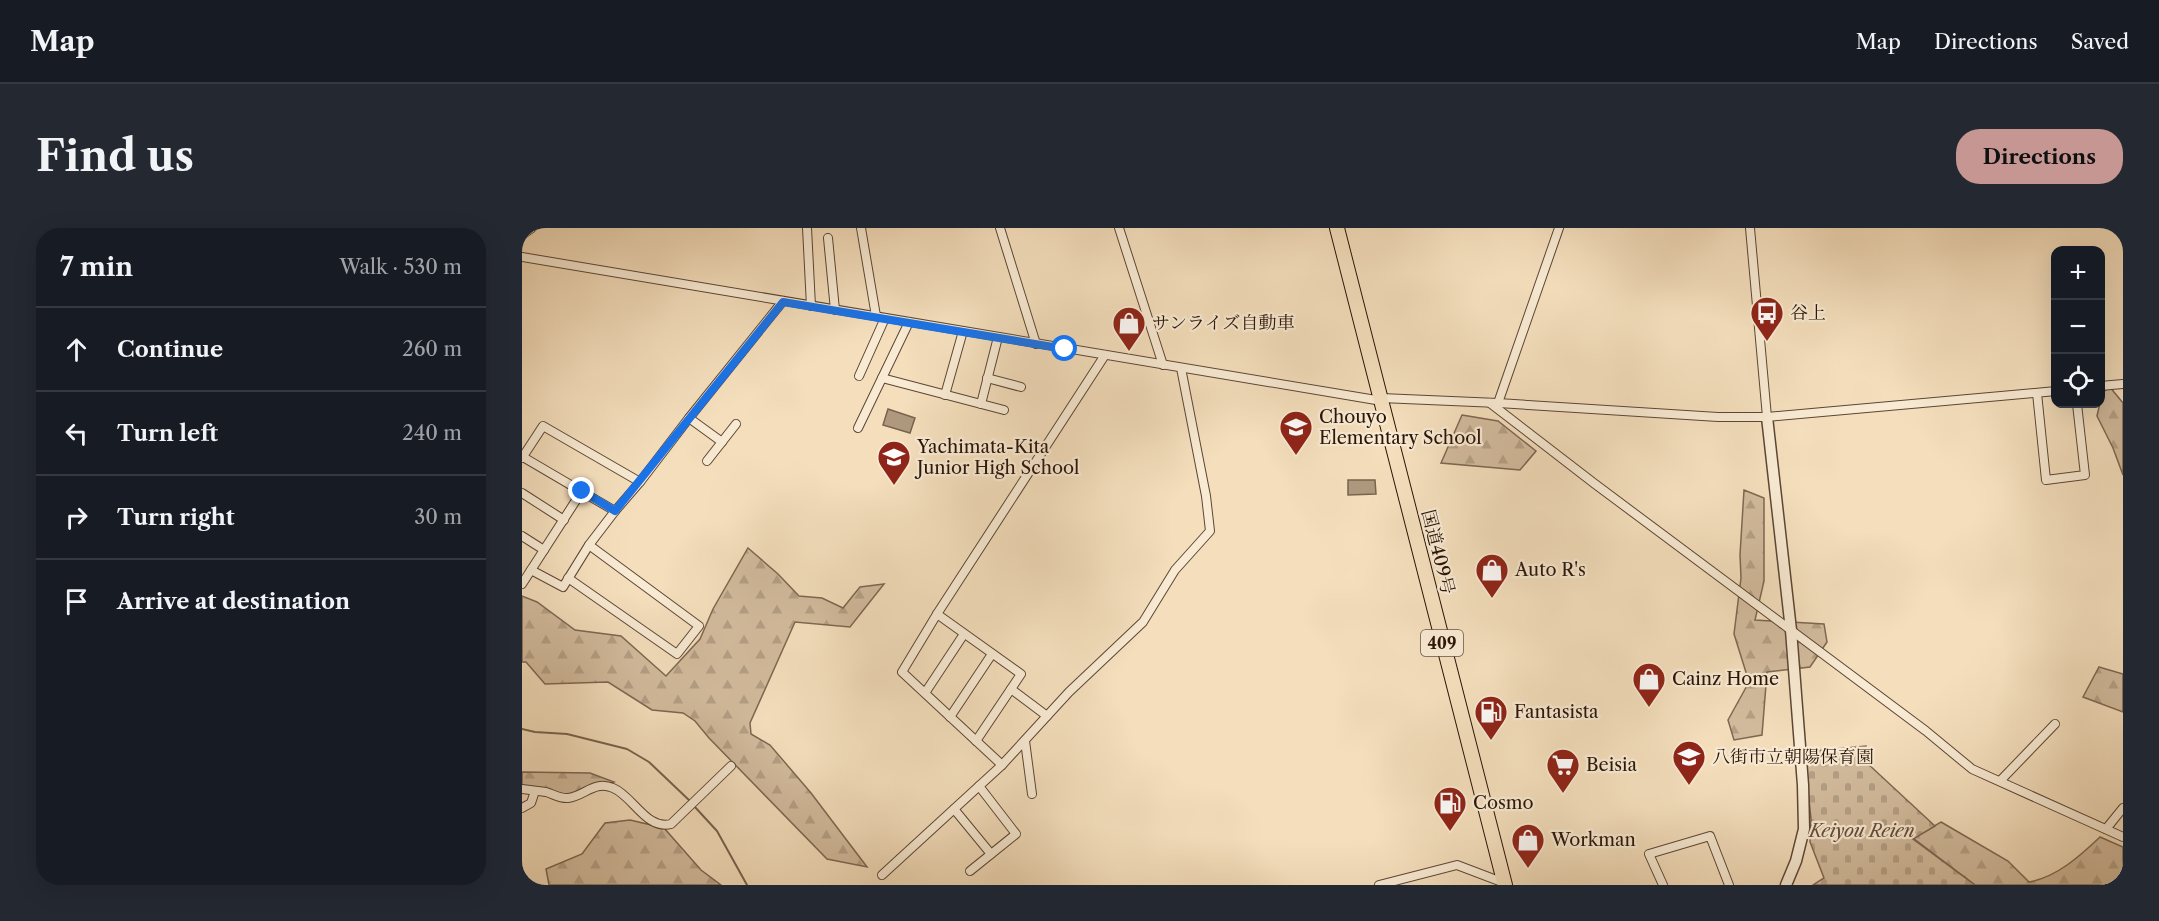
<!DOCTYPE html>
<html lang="en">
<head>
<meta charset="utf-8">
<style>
	body { margin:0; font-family:"Libre Caslon Text","Noto Serif JP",serif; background:#242831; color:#f1f3f6 }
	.controls { position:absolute; right:18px; top:18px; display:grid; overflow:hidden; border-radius:12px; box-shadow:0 6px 24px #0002 }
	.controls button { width:54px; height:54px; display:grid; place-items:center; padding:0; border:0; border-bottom:2px solid #363941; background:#171b24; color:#f1f3f6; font:30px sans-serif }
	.stop { position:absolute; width:18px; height:18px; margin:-14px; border:4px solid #1a73e8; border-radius:50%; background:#fff }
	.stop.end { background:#1a73e8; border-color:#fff; box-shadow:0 2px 6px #0008 }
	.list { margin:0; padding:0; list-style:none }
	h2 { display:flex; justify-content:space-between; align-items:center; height:78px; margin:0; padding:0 24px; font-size:26px }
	h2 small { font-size:20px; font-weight:400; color:#9ea1a6 }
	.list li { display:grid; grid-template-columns:39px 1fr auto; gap:18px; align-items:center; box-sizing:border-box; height:84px; padding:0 24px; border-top:2px solid #363941 }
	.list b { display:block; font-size:22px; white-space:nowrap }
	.list em { font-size:20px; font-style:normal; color:#9ea1a6 }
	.icon { flex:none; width:33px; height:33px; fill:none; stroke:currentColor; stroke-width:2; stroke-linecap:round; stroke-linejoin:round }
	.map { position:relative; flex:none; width:1601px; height:657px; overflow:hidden; border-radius:24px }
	header { display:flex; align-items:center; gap:36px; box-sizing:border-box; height:84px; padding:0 30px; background:#171b24; border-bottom:2px solid #363941 }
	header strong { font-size:28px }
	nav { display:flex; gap:33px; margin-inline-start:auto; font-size:21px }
	.intro { display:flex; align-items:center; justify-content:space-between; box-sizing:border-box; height:144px; padding:0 36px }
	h1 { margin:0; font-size:42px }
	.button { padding:15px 27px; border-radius:24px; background:#c59692; color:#111; font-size:21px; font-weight:700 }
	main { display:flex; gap:36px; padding:0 36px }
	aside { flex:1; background:#171b24; border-radius:24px; box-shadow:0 6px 24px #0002 }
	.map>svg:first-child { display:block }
</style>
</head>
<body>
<header>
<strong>Map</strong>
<nav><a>Map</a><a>Directions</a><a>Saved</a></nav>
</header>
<div class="intro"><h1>Find us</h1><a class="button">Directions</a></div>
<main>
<aside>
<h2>7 min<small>Walk · 530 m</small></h2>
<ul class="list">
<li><svg class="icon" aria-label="ahead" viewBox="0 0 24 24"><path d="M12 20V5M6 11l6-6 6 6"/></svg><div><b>Continue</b></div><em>260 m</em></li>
<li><svg class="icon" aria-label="left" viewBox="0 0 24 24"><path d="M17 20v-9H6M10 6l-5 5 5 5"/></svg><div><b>Turn left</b></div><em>240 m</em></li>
<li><svg class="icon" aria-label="right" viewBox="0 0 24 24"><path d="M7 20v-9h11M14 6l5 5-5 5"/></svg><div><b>Turn right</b></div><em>30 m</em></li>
<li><svg class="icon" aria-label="arrive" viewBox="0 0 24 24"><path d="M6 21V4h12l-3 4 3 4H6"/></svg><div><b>Arrive at destination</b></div></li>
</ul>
</aside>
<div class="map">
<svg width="1601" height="657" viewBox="0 0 1601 657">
	<defs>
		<pattern id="forest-firs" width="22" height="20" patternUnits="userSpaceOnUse" patternTransform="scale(1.5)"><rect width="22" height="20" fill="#d2bb9d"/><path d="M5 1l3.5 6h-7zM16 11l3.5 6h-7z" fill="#b4a086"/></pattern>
		<pattern id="cemetery-stones" width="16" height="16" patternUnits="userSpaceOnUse" patternTransform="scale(1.5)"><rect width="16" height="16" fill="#d2bb9d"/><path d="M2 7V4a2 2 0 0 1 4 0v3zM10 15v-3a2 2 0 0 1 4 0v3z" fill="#b4a086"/></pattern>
	</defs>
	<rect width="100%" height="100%" fill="#f4debc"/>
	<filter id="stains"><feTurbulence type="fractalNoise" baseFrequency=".00333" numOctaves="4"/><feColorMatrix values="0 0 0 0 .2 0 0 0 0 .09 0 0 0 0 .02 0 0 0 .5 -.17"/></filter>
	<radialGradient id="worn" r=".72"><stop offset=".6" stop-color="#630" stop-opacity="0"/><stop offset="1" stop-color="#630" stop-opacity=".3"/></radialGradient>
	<g fill="url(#forest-firs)" stroke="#7e6752" stroke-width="1.5">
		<path d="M 1587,158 L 1601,175 L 1601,247 L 1591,220 L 1575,188 L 1580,166 Z"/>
		<path d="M 940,187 L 976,193 L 1014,223 L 998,242 L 919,235 Z"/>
		<path d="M 1222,262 L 1242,270 L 1242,353 L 1233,392 L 1302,396 L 1305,414 L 1288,439 L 1245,444 L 1240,507 L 1212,512 L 1206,492 L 1227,454 L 1212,406 L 1219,350 L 1218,327 Z"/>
		<path d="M 226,320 L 256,346 L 277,368 L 300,370 L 321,380 L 338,359 L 362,356 L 328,399 L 273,394 L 228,495 L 229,506 L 248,517 L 289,565 L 345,639 L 305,631 L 187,510 L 173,493 L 161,485 L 130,482 L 86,454 L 23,456 L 4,434 L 0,434 L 0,368 L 15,374 L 53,402 L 99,408 L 144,448 L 178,411 L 191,381 Z"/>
		<path d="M 1577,439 L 1601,446 L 1601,484 L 1561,469 Z"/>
		<path d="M 0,544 L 68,545 L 92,554 L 57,569 L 0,558 Z"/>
		<path d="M 108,592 L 142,600 L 179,642 L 199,657 L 27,657 L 24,641 L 60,626 L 83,595 Z"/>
		<path d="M 1419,594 L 1486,633 L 1507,654 C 1535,649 1558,628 1578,609 L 1601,619 L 1601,649 L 1599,648 L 1593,657 L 1453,657 L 1391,610 Z"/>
	</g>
	<path fill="url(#cemetery-stones)" stroke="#7e6752" stroke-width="1.5" d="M 1344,518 L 1345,535 L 1413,598 L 1391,611 L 1453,657 L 1291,657 L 1302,650 L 1288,614 L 1289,591 L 1282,524 Z"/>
	<g fill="#af997e" stroke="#7a634e" stroke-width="1.5">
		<path d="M 366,181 L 393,190 L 388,205 L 361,197 Z"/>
		<path d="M 826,252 L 853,252 L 854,266 L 826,267 Z"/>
	</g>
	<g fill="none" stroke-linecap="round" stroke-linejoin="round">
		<g stroke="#7a634e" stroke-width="2">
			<path d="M 0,501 L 13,504 L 45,506 L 105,521 L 127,534 L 168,573"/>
			<path d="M 172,578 L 195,603 L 225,657"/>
		</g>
		<defs>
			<g id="minor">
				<path d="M 285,0 L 289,78"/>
				<path d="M 339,0 L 354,88"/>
				<path d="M 478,0 L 514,116"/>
				<path d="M 597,0 L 641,137"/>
				<path d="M 1228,0 L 1245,189"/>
				<path d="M 0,7 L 10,0"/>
				<path d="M 306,10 L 313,82"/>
				<path d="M 0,29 L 860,173"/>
				<path d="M 337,148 L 363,90"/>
				<path d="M 360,150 L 482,182"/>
				<path d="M 465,150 L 499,159"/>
				<path d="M 1578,158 L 1601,156"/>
				<path d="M 1515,165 L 1524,252 L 1563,247 L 1555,176"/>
				<path d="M 423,167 L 441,103"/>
				<path d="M 859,170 L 976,175 L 1196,189 L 1245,189 L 1534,163"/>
				<path d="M 968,175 L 1073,256 L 1404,503 L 1450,541 L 1601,609"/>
				<path d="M 976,175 L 1037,0"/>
				<path d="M 459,176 L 476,109"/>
				<path d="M 167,190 L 200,214"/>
				<path d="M 336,200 L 387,94"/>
				<path d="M 1,229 L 93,283"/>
				<path d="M 0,230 L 21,198 L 118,254"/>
				<path d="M 185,233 L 214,196"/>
				<path d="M 0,265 L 42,292"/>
				<path d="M 0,308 L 22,322"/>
				<path d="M 9,342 L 41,359 L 67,317 L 93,283 L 118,254 L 167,190 L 261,73"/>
				<path d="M 46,350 L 155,426 L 177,398 L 67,317"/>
				<path d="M 0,356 L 60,263"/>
				<path d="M 415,386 L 499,446 L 489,461 L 525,488"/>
				<path d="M 403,465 L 442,406"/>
				<path d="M 428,489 L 470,426"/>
				<path d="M 454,513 L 489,461"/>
				<path d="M 503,513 L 510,566"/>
				<path d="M 480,537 L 380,444 L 415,386 L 583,127"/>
				<path d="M 1478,553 L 1533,496"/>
				<path d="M 0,561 C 8,562 16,563 24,564 C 31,566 39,571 46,570 C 63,568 72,552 91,560 C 111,568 124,602 149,596 L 209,538"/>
				<path d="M 0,580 L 9,575 L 13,563"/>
				<path d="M 432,581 L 469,626"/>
				<path d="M 1584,601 L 1601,580"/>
				<path d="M 448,643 L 494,606 L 457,558"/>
				<path d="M 360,647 L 480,537 L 547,464 L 621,394 L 653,342 L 688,303 L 684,268 L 659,140"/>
				<path d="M 857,657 L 935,637 L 985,656"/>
				<path d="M 1141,657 L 1127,626 L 1188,608 L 1207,657"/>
			</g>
			<path id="tertiary" d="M 1245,189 L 1269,402 L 1281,557 L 1282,601 L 1274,633 L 1264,657"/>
			<path id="trunk" d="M 815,0 L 983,657"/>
		</defs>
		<use href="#minor" stroke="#5c4634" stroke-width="10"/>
		<use href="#tertiary" stroke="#5c4634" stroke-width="13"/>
		<use href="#trunk" stroke="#2a1307" stroke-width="16"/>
		<use href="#minor" stroke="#f8ead3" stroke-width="8"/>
		<use href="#tertiary" stroke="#f8ead3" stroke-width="10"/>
		<use href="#trunk" stroke="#f4debc" stroke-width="14"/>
	</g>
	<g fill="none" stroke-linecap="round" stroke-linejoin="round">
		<path stroke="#1a73e8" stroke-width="8" d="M 60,263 L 93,283 L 261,74 L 543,121"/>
	</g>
	<defs>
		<symbol id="bus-pin" viewBox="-11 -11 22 30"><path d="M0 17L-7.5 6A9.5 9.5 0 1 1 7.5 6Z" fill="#8f2418" stroke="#f8ead3"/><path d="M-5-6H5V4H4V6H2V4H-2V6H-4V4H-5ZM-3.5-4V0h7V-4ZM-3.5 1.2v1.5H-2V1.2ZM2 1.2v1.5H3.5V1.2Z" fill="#fff"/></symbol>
		<symbol id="shop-pin" viewBox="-11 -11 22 30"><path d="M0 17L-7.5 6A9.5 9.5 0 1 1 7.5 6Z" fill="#8f2418" stroke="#f8ead3"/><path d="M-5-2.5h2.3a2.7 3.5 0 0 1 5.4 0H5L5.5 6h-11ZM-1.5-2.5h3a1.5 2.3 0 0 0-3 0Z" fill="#fff"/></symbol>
		<symbol id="school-pin" viewBox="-11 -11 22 30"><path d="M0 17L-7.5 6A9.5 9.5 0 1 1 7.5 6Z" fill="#8f2418" stroke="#f8ead3"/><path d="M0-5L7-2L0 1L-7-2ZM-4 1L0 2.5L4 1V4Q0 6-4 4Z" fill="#fff"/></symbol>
		<symbol id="fuel-pin" viewBox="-11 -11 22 30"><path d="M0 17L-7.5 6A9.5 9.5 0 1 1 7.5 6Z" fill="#8f2418" stroke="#f8ead3"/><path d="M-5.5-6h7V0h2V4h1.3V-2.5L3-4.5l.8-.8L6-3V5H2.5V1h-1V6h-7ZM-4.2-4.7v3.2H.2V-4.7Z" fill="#fff"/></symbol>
		<symbol id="supermarket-pin" viewBox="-11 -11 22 30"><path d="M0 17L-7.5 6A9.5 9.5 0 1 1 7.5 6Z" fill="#8f2418" stroke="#f8ead3"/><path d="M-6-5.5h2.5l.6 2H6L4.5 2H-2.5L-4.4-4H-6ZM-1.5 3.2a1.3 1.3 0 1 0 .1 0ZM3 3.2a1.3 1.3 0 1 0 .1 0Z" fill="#fff"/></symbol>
	</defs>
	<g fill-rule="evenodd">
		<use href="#bus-pin" x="1226" y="66" width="38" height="52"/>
		<use href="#shop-pin" x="588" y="76" width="38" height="52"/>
		<use href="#school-pin" x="755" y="180" width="38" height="52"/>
		<use href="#school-pin" x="353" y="210" width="38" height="52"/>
		<use href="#shop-pin" x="951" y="323" width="38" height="52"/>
		<use href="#shop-pin" x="1108" y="432" width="38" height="52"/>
		<use href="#fuel-pin" x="950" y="465" width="38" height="52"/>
		<use href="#school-pin" x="1148" y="510" width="38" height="52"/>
		<use href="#supermarket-pin" x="1022" y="518" width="38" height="52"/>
		<use href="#fuel-pin" x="909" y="556" width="38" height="52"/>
		<use href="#shop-pin" x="987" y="593" width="38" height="52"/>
	</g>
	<g text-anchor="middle" stroke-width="4.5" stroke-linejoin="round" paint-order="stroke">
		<rect fill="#f8ead3" stroke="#685444" stroke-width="1.5" x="899" y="402" width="42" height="26" rx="4.5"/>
		<g font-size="16" font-weight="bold" fill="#2a1307">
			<text x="920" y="421">409</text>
		</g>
		<g font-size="18" fill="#2a1307" stroke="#f8ead3" text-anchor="start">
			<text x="1268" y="91">谷上</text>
			<text x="630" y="101">サンライズ自動車</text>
			<text x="797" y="195">Chouyo<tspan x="797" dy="21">Elementary School</tspan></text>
			<text x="395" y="225">Yachimata-Kita<tspan x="395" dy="21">Junior High School</tspan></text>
			<text x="993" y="348">Auto R's</text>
			<text x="1150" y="457">Cainz Home</text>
			<text x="992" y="490">Fantasista</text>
			<text x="1190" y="535">八街市立朝陽保育園</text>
			<text x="1064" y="543">Beisia</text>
			<text x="951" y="581">Cosmo</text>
			<text x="1029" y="618">Workman</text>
		</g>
		<g font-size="18" fill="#2a1307" stroke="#f8ead3">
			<text transform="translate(916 324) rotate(76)" y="6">国道409号</text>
		</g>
		<g font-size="18" font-style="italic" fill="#654e3c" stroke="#f8ead3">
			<text x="1340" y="609">Keiyou Reien</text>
		</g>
	</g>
	<rect width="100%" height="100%" filter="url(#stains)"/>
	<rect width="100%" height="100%" fill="url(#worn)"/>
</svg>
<div class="controls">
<button>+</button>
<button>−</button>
<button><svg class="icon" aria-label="locate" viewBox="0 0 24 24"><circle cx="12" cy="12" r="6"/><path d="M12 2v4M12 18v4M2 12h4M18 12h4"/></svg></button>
</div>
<div class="stop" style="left:543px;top:121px"></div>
<div class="stop end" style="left:60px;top:263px"></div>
</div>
</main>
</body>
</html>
